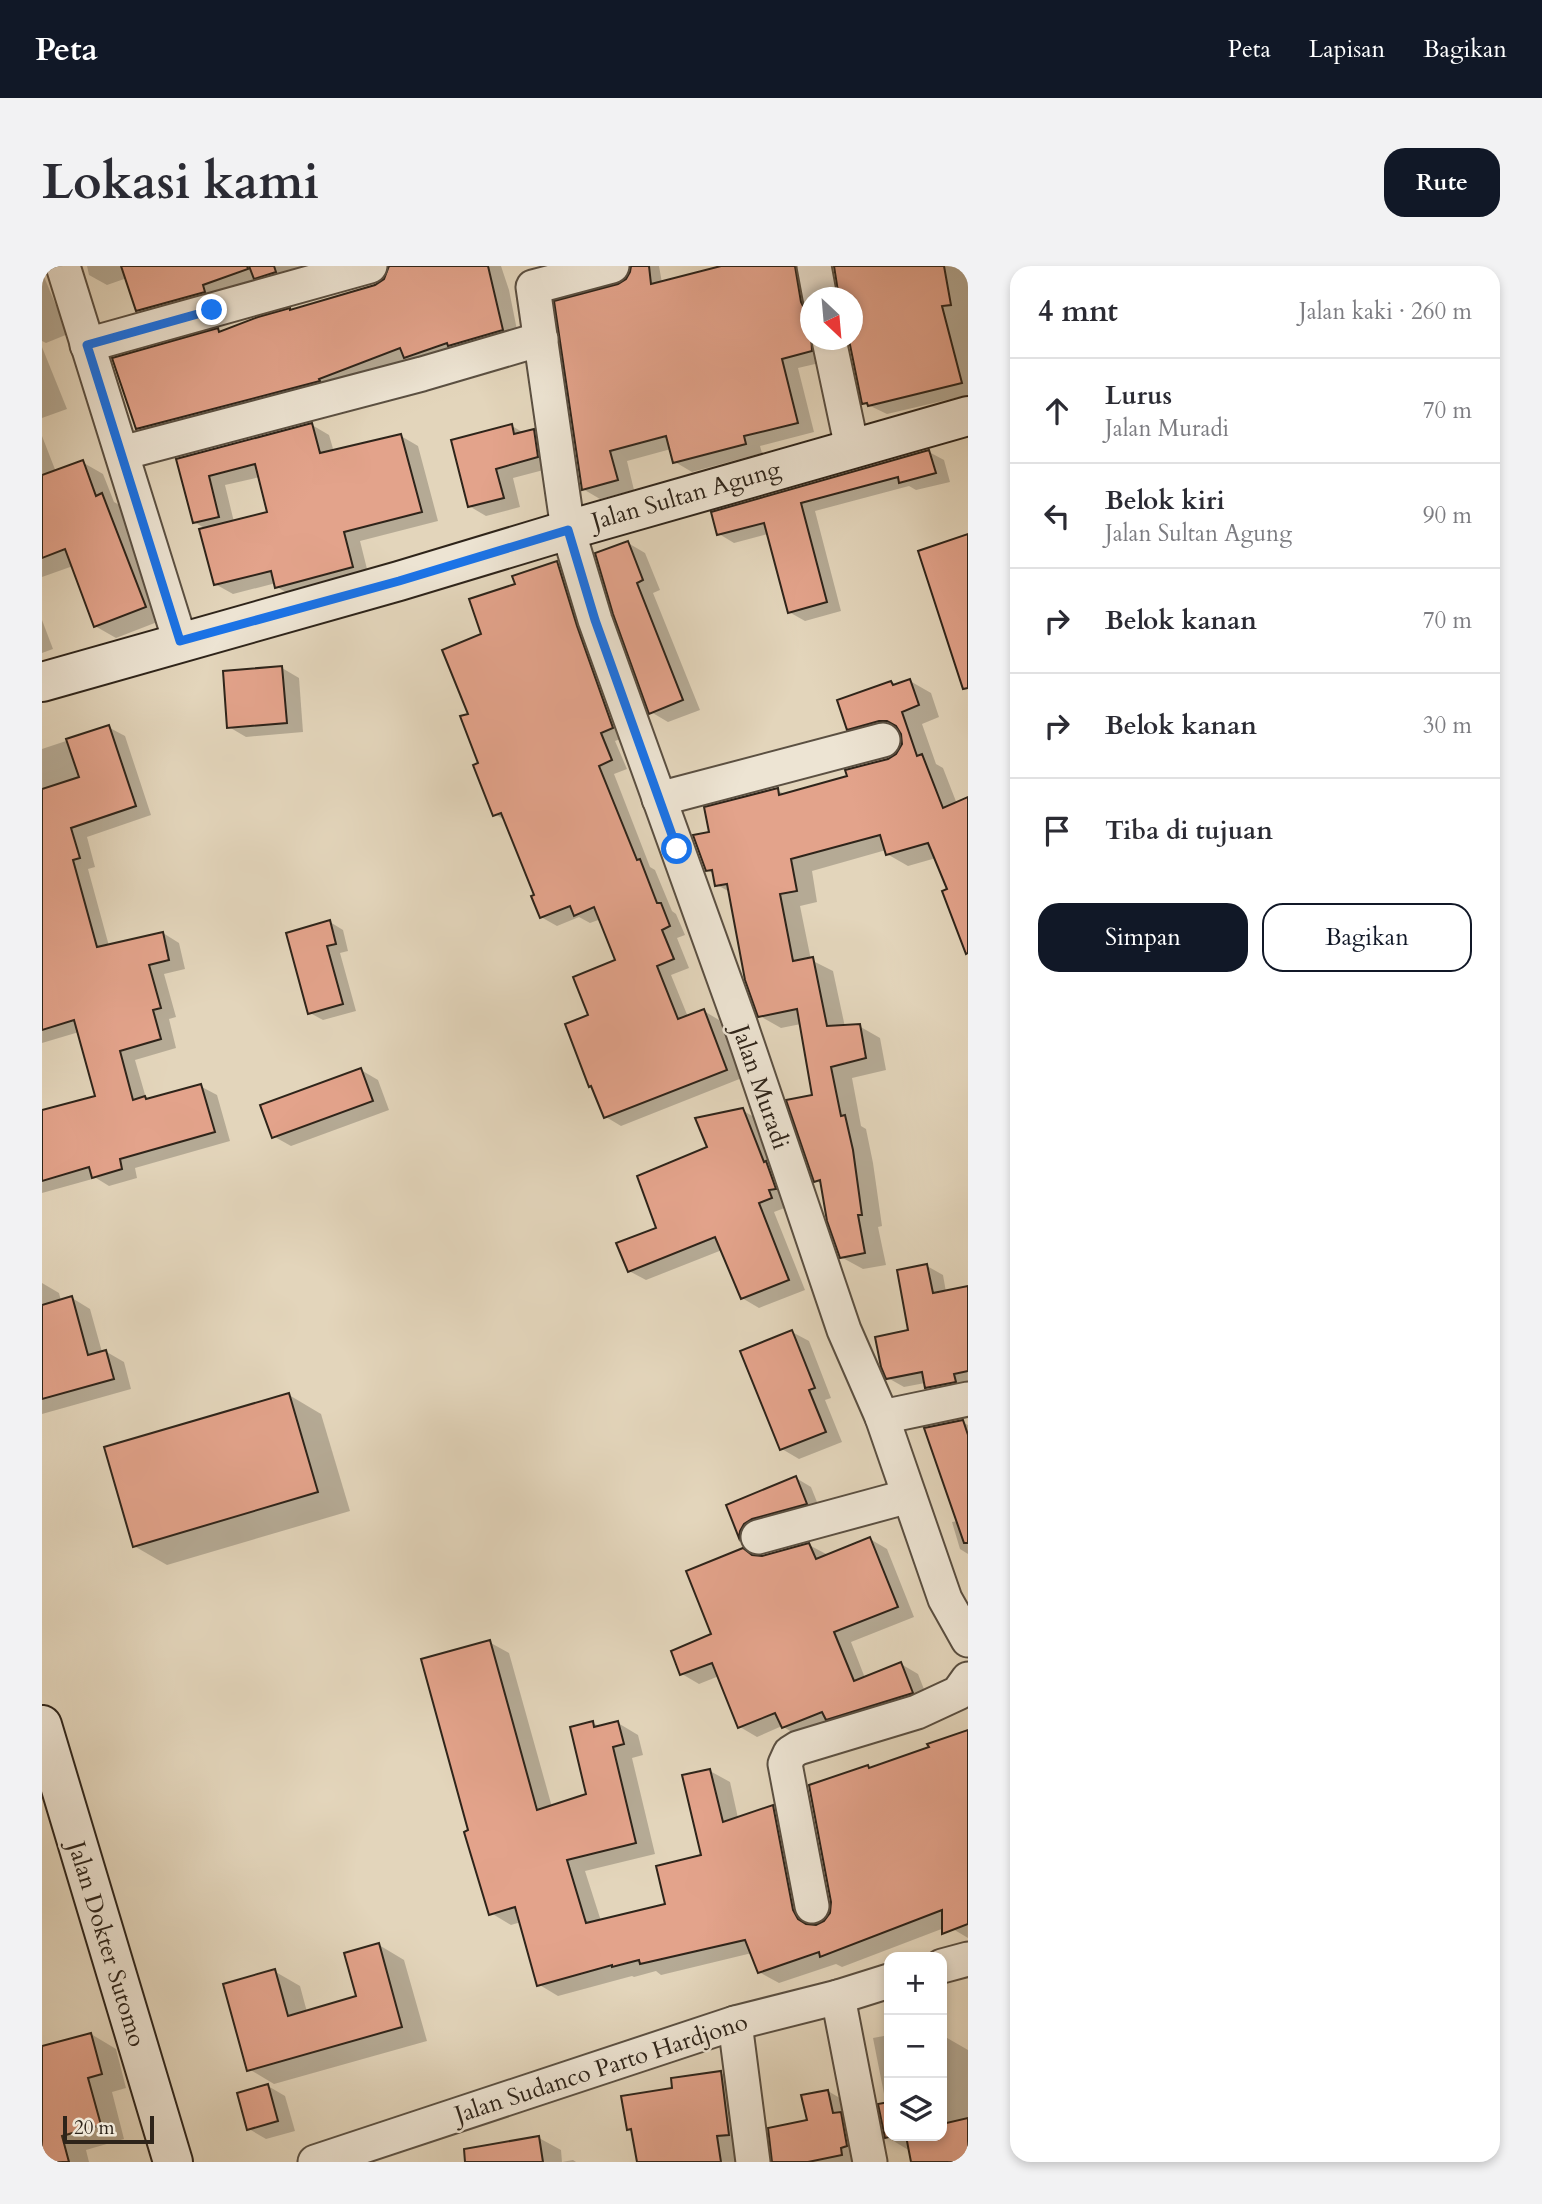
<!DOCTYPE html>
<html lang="id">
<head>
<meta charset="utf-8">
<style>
	body { margin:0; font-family:Cardo,serif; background:#f2f2f3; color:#2b2b33 }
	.controls { position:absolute; right:21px; bottom:21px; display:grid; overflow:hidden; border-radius:14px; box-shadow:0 4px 10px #0003 }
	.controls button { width:63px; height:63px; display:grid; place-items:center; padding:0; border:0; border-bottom:2px solid #e1e1e2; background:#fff; color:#2b2b33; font:35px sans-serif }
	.compass { position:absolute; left:758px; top:21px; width:63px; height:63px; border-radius:50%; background:#fff; box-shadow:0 4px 10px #0003; rotate:154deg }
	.scale { position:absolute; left:21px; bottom:18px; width:91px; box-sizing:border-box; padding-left:7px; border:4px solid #2e241a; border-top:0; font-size:19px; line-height:24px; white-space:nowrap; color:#2e241a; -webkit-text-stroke:5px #ede4d3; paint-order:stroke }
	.stop { position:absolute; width:21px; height:21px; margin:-16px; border:5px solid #1a73e8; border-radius:50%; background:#fff }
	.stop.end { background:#1a73e8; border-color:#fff; box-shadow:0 2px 7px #0008 }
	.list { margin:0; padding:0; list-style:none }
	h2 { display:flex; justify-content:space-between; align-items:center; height:91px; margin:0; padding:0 28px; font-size:30px }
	h2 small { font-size:23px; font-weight:400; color:#7c7c81 }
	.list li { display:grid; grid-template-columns:46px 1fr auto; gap:21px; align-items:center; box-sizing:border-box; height:105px; padding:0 28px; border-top:2px solid #e1e1e2 }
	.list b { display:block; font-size:26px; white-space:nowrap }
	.list p { margin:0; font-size:23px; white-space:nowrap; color:#7c7c81 }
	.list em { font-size:23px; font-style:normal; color:#7c7c81 }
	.actions { display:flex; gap:14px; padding:21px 28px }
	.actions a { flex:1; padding:16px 0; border:2px solid #111827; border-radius:21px; text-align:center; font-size:24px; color:#111827 }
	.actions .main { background:#111827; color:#fff }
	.icon { flex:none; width:38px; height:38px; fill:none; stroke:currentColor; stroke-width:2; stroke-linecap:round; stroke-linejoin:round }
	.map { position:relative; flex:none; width:926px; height:1896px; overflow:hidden; border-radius:21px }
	header { display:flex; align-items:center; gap:42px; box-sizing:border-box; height:98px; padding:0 35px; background:#111827; color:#fff }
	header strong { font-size:33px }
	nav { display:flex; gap:38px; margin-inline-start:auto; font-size:24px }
	.intro { display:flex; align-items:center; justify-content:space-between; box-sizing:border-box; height:168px; padding:0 42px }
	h1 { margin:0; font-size:49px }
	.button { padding:18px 32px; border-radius:21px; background:#111827; color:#fff; font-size:24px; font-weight:700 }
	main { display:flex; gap:42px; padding:0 42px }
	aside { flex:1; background:#fff; border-radius:21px; box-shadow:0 4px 10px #0003 }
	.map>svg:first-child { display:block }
</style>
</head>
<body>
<header>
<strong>Peta</strong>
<nav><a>Peta</a><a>Lapisan</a><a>Bagikan</a></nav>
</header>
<div class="intro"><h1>Lokasi kami</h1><a class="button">Rute</a></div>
<main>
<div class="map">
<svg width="926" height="1896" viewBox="0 0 926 1896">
	<rect width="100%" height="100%" fill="#e3d5bb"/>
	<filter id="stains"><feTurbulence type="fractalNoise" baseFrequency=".00286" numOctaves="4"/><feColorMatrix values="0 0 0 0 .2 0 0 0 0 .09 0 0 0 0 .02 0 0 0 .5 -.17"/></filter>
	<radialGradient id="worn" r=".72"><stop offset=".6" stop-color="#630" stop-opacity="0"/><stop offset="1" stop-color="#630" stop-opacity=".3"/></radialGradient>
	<g fill="#0003" fill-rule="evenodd">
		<path d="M 45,0 L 265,0 L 266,3 L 113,54 L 95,44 L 85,12 L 65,19 L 47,9 Z"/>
		<path d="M 348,0 L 459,0 L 467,24 L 477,74 L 113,172 L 95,162 L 176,64 L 180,67 L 334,20 L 343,14 Z"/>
		<path d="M 590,0 L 617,0 L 620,17 L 686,0 L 773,0 L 768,32 L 768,74 L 789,74 L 786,95 L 756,102 L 772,166 L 718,180 L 720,187 L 650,206 L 633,196 L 629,183 L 585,195 L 592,224 L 558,233 L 541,223 L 576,20 L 585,14 Z"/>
		<path d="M 793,0 L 926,0 L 926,129 L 845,148 L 822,137 L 808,74 L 810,74 L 810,32 Z"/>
		<path d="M 0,6 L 26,68 L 4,77 L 0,75 Z"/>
		<path d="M 0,81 L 25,143 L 0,152 Z"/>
		<path d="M 270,159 L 287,169 L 292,186 L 359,170 L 376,180 L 396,255 L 318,275 L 327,311 L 252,331 L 235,321 L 234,317 L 191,328 L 173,318 L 164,263 L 152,256 L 136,194 ZM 218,211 L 227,247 L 192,256 L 183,219 Z"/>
		<path d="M 470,160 L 482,167 L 492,165 L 509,175 L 513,201 L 471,212 L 478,241 L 444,250 L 427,240 Z"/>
		<path d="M 0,170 L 14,206 L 40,196 L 61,208 L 72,236 L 81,241 L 123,353 L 74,372 L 53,360 L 31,300 L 0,311 Z"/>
		<path d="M 887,186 L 902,194 L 908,216 L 874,224 L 867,220 L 773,245 L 799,345 L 763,355 L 747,346 L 726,268 L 692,277 L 677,268 Z"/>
		<path d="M 586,277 L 603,287 L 618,324 L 611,327 L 658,444 L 626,456 L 609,446 Z"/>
		<path d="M 515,297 L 530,306 L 586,470 L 573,475 L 585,503 L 572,508 L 608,601 L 613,604 L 630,645 L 634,648 L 643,669 L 635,672 L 647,702 L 629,709 L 646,751 L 662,745 L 677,754 L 700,812 L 579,860 L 564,851 L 551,821 L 548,819 L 548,750 L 575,695 L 559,653 L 548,657 L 537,651 L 515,660 L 499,651 L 494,630 L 464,555 L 453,548 L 428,448 L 441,369 L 475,320 Z"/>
		<path d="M 0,354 L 11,383 L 0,387 Z"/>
		<path d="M 240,402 L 257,412 L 261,466 L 204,471 L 187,461 Z"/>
		<path d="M 868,415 L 889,427 L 897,451 L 880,458 L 894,498 L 901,502 L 915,538 L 926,533 L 926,656 L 907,624 L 894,592 L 866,600 L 845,588 L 844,584 L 770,605 L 775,636 L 758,640 L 769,694 L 791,705 L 803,761 L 817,760 L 838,772 L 844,804 L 810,812 L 819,860 L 824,863 L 831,897 L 840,960 L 836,961 L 844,999 L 821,1003 L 799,991 L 781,919 L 773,914 L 772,830 L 759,758 L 739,762 L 718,750 L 688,626 L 675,619 L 671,607 L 665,604 L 669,567 L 735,524 L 744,529 L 807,511 L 856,488 L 861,479 L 860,466 L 828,475 L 807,462 L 849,417 L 854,420 Z"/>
		<path d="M 66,461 L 83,470 L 109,549 L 45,571 L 53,601 L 46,603 L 67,680 L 121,667 L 137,677 L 143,703 L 122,708 L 134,751 L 127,753 L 134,782 L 93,794 L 104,832 L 107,834 L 158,820 L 175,829 L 188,875 L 93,902 L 95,912 L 67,920 L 54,912 L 0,927 L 0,846 L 55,831 L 37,766 L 0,777 L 0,483 Z"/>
		<path d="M 288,656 L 301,664 L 306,685 L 298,687 L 314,745 L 281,754 L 268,747 Z"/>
		<path d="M 319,804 L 336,814 L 347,844 L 249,880 L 231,870 Z"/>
		<path d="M 700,844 L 717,854 L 745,941 L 732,946 L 763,1024 L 717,1042 L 700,1032 L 680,984 L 604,1014 L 587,1005 L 667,882 Z"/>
		<path d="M 885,1000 L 901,1009 L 904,1026 L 926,1022 L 926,1125 L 900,1130 L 884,1121 L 883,1117 L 862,1121 L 846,1112 L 868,1066 Z"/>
		<path d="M 0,1017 L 17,1027 L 19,1035 L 30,1032 L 48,1043 L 60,1086 L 63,1085 L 82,1096 L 89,1123 L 0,1148 Z"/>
		<path d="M 750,1066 L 767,1075 L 789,1132 L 783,1134 L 800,1176 L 757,1193 L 740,1183 Z"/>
		<path d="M 247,1129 L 279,1148 L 308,1245 L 125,1299 L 92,1280 Z"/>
		<path d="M 920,1156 L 926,1159 L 926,1288 L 918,1283 L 910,1256 L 916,1255 Z"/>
		<path d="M 754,1212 L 769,1221 L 779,1246 L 712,1278 L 699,1271 L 686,1239 Z"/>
		<path d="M 828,1273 L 845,1283 L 872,1351 L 809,1376 L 823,1412 L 859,1398 L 876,1408 L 887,1436 L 758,1471 L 740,1460 L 715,1471 L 698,1461 L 677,1410 L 657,1418 L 640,1408 L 671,1369 L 713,1291 L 721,1291 L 767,1279 L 786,1289 Z"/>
		<path d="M 447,1376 L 467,1387 L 510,1541 L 546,1529 L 551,1457 L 558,1461 L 576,1457 L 596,1469 L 601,1489 L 590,1492 L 613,1588 L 543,1605 L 559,1655 L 625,1639 L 661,1591 L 668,1505 L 688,1516 L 696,1552 L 731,1540 L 751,1552 L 771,1657 L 772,1660 L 783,1656 L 790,1648 L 826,1501 L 829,1503 L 889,1482 L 926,1466 L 926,1672 L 911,1663 L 910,1659 L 800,1701 L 794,1698 L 737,1717 L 717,1706 L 710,1687 L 619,1709 L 614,1705 L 592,1711 L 590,1710 L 516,1730 L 496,1718 L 479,1656 L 469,1659 L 449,1647 L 428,1566 Z"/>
		<path d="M 337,1679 L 362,1694 L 385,1775 L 232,1818 L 207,1803 L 232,1705 L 258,1720 L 265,1746 L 316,1732 Z"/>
		<path d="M 49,1768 L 74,1783 L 84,1822 L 70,1826 L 82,1873 L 44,1884 L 47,1896 L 0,1896 L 0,1782 Z"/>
		<path d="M 847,1769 L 847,1870 L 900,1870 L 900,1769 L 926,1784 L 926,1896 L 871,1896 L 868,1885 L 845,1871 L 844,1838 L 831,1772 Z"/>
		<path d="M 679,1807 L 697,1818 L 695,1896 L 596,1896 L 591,1865 L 587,1863 L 632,1823 Z"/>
		<path d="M 226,1820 L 243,1830 L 253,1865 L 224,1873 L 207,1863 Z"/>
		<path d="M 786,1825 L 818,1844 L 836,1896 L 732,1896 L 767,1855 Z"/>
		<path d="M 497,1872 L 519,1884 L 520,1896 L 531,1894 L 534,1896 L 470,1896 Z"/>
	</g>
	<g fill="#e3a38b" stroke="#2e241a" stroke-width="2">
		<path d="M 79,0 L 205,0 L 206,3 L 161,19 L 163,26 L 94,45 Z"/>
		<path d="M 207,0 L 232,0 L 234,6 L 212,13 Z"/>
		<path d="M 347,0 L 446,0 L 461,64 L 406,80 L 405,77 L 362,92 L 358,82 L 277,113 L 278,115 L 94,163 L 70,92 L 176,62 L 177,66 L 216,51 L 248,42 L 248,44 L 333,19 L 342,13 Z"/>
		<path d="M 589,0 L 607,0 L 609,18 L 679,0 L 753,0 L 759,36 L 763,44 L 768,48 L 770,85 L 740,93 L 756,157 L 702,170 L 704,178 L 631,197 L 624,170 L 568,185 L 576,214 L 540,224 L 512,35 L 576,18 L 584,13 L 588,6 Z"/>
		<path d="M 792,0 L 902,0 L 909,39 L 900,40 L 920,117 L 826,140 L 825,137 L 820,138 L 807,74 L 810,74 L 810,32 L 797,32 Z"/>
		<path d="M 270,157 L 278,187 L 359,168 L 380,246 L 302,266 L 311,301 L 233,322 L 229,305 L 172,319 L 157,263 L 225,246 L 213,198 L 167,210 L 177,251 L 151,257 L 134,193 Z"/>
		<path d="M 470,158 L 472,168 L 492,163 L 496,191 L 454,203 L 462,232 L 426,241 L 409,174 Z"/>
		<path d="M 887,184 L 894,207 L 857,217 L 856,211 L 759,237 L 785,336 L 746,347 L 722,257 L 675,269 L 669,246 Z"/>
		<path d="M 41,194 L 54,230 L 60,227 L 104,341 L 52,361 L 23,283 L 0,292 L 0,209 Z"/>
		<path d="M 926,268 L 926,422 L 921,423 L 876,285 Z"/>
		<path d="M 586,275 L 601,314 L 595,317 L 641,434 L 607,448 L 571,348 L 553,287 Z"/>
		<path d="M 515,295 L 535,360 L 571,462 L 559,467 L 570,494 L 557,500 L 595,594 L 598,593 L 615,637 L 619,637 L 628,660 L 620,664 L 632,693 L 615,700 L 636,753 L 662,743 L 685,804 L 562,852 L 549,820 L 547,821 L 523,758 L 546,749 L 531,711 L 573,694 L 552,641 L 532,650 L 528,640 L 498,652 L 489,630 L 492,629 L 459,547 L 451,550 L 431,499 L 436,497 L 418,450 L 426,448 L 400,384 L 439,368 L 427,333 L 473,318 L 470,310 Z"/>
		<path d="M 240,400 L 245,457 L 185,462 L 181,405 Z"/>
		<path d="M 868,413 L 877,439 L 860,446 L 875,490 L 880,488 L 901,542 L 926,531 L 926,687 L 924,688 L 900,625 L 905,623 L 886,577 L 844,589 L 838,569 L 749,593 L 755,625 L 738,628 L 751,695 L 771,691 L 785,760 L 818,758 L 824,792 L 789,801 L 799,850 L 803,849 L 811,884 L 820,949 L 816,949 L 823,987 L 798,992 L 785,955 L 778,914 L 772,916 L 744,834 L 770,829 L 755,743 L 716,751 L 703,714 L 685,618 L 673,620 L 670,604 L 664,605 L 651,569 L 667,566 L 662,541 L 736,522 L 737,529 L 805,510 L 803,504 L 846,493 L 854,488 L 860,478 L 859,468 L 854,460 L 845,455 L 837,455 L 805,464 L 795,434 L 849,415 L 851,419 Z"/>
		<path d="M 67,459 L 94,540 L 29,562 L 38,592 L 31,594 L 55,681 L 121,666 L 127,694 L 107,699 L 119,742 L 111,744 L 119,773 L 78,785 L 91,834 L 103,830 L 104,833 L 159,818 L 173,866 L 78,893 L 80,903 L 50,912 L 47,901 L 0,915 L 0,844 L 53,830 L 32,754 L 0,764 L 0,523 L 37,511 L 24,473 Z"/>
		<path d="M 288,654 L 294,678 L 285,680 L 301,738 L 266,748 L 244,667 Z"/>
		<path d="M 319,802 L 331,835 L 230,872 L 218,839 Z"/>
		<path d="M 701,842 L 722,896 L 724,895 L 734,923 L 727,924 L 730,932 L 717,937 L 747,1014 L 699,1033 L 673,971 L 586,1006 L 574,977 L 614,962 L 595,910 L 665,881 L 653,852 Z"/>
		<path d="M 885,998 L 891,1027 L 926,1020 L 926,1105 L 912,1108 L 914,1116 L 883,1122 L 880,1106 L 844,1113 L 839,1101 L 833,1071 L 866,1064 L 855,1004 Z"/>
		<path d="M 30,1030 L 46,1089 L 64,1084 L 72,1113 L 0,1133 L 0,1039 Z"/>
		<path d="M 750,1064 L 773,1122 L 767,1124 L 784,1166 L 738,1184 L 698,1085 Z"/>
		<path d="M 247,1127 L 276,1226 L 91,1281 L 62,1181 Z"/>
		<path d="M 921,1154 L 926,1169 L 926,1277 L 922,1277 L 882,1162 Z"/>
		<path d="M 754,1210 L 765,1238 L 710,1253 L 702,1258 L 698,1265 L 697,1272 L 684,1239 Z"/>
		<path d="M 828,1271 L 856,1341 L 792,1366 L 812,1415 L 859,1396 L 871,1427 L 784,1454 L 780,1446 L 740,1462 L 733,1447 L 696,1462 L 670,1397 L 638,1409 L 629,1385 L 669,1368 L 644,1305 L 701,1282 L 710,1289 L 720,1290 L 767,1277 L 774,1293 Z"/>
		<path d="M 448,1374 L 495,1544 L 544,1528 L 528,1461 L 551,1455 L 552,1461 L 576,1455 L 582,1478 L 571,1481 L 594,1577 L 525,1594 L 544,1657 L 623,1638 L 614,1600 L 659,1589 L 640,1509 L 668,1503 L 681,1556 L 731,1539 L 751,1644 L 756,1653 L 764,1658 L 774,1659 L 782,1655 L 788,1647 L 789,1636 L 767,1519 L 826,1499 L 827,1502 L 887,1481 L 885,1478 L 926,1464 L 926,1658 L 900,1668 L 900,1644 L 778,1691 L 777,1686 L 716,1707 L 703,1674 L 598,1698 L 597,1694 L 570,1701 L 570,1699 L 495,1720 L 473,1641 L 447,1649 L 422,1566 L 426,1564 L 379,1393 Z"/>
		<path d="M 337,1677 L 360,1761 L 205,1805 L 181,1718 L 233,1703 L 246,1750 L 314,1730 L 302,1687 Z"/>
		<path d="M 49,1767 L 60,1808 L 46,1812 L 59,1859 L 20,1870 L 27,1896 L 0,1896 L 0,1780 Z"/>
		<path d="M 679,1805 L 687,1869 L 675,1870 L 679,1896 L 595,1896 L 589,1863 L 585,1864 L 579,1830 L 630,1822 L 629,1812 Z"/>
		<path d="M 226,1818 L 236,1855 L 205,1864 L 195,1827 Z"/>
		<path d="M 786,1824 L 791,1847 L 799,1846 L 805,1880 L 799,1882 L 800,1889 L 766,1896 L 730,1896 L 726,1862 L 765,1854 L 759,1829 Z"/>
		<path d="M 847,1836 L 847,1871 L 843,1872 L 836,1838 Z"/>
		<path d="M 926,1852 L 926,1896 L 869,1896 L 864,1870 L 900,1870 L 900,1858 Z"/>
		<path d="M 497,1870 L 501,1896 L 423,1896 L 422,1883 Z"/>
	</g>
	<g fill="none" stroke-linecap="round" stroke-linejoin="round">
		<defs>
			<g id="street">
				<path d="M 21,0 L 138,375"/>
				<path d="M 570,0 L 491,21 L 526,264 L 553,354 L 698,757 L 802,1064 L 840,1151 L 903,1333 L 926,1374"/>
				<path d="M 772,0 L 778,32"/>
				<path d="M 787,74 L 810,182"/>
				<path d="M 45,79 L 328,0"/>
				<path d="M 80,187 L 380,108 L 499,73"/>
				<path d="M 617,533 L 841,474"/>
				<path d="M 840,1151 L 926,1133"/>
				<path d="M 716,1271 L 867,1230"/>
				<path d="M 770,1640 L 743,1498 L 748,1487 L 756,1482 L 875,1446 L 916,1427 L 926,1413"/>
				<path d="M 900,1700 L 926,1693"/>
				<path d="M 796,1731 L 828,1896"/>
				<path d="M 693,1757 L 711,1896"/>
				<path d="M 273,1896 L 693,1757 L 796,1731 L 847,1715"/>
			</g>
			<g id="secondary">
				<path d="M 0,416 L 357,315 L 526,264 L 926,150"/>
				<path d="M 0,1459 L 131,1896"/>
			</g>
		</defs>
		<use href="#street" stroke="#5b5042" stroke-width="37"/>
		<use href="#secondary" stroke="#2e241a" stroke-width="42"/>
		<use href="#street" stroke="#ede4d3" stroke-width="33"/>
		<use href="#secondary" stroke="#ede4d3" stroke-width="38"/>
	</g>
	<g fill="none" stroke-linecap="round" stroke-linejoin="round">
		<path stroke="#1a73e8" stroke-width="9" d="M 170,44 L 45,79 L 138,375 L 357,315 L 526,264 L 553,354 L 635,583"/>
	</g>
	<g text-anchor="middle" stroke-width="5" stroke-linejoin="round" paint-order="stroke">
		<g font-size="24" fill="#2e241a" stroke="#ede4d3">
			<text transform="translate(644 229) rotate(-16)" y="8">Jalan Sultan Agung</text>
			<text transform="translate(719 821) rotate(71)" y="8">Jalan Muradi</text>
			<text transform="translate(65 1678) rotate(73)" y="8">Jalan Dokter Sutomo</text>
			<text transform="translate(559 1802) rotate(-18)" y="8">Jalan Sudanco Parto Hardjono</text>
		</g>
	</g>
	<rect width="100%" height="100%" filter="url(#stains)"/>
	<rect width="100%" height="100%" fill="url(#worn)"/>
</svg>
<div class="controls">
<button>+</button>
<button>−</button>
<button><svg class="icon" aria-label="layers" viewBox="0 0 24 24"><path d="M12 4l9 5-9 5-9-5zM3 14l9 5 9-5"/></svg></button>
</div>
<svg class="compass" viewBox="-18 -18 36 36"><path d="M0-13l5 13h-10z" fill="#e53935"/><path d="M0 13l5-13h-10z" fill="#7c7c81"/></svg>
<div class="scale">20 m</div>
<div class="stop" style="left:635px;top:583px"></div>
<div class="stop end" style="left:170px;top:44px"></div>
</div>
<aside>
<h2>4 mnt<small>Jalan kaki · 260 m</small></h2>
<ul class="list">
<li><svg class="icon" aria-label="ahead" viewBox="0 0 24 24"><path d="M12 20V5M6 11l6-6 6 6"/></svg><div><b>Lurus</b><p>Jalan Muradi</p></div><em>70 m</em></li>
<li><svg class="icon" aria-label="left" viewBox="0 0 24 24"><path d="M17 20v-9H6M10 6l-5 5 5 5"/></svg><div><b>Belok kiri</b><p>Jalan Sultan Agung</p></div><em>90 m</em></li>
<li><svg class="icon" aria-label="right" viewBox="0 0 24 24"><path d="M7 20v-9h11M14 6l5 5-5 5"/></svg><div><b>Belok kanan</b></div><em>70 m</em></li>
<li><svg class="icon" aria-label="right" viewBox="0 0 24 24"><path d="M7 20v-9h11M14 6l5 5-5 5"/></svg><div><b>Belok kanan</b></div><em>30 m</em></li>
<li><svg class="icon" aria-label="arrive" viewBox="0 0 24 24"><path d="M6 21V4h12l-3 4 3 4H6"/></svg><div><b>Tiba di tujuan</b></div></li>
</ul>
<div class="actions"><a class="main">Simpan</a><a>Bagikan</a></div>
</aside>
</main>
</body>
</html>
